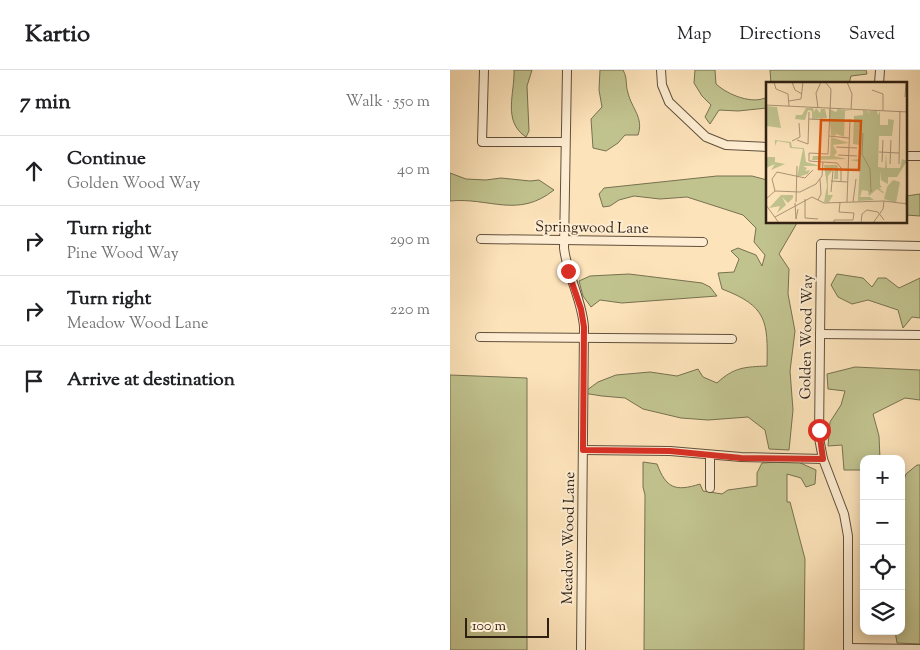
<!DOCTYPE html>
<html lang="en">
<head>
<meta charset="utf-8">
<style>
	body { margin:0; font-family:"Sorts Mill Goudy",serif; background:#f6f6f6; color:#202124 }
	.controls { position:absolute; right:15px; bottom:15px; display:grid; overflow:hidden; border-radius:10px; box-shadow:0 2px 12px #0003 }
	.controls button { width:45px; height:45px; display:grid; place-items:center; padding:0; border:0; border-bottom:1px solid #e0e0e0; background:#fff; color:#202124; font:25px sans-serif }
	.scale { position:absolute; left:15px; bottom:12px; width:84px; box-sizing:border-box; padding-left:5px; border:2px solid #2d1f12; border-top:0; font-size:14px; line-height:18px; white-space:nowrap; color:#2d1f12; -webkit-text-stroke:4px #feedd2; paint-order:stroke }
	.stop { position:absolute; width:15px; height:15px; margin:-11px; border:4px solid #d93025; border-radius:50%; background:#fff }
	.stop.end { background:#d93025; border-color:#fff; box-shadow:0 1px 5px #0008 }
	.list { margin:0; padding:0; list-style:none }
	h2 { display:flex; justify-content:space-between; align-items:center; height:65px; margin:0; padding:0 20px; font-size:21px }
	h2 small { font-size:16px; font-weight:400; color:#757577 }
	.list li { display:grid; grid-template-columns:32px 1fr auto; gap:15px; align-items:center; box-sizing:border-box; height:70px; padding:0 20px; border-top:1px solid #e0e0e0 }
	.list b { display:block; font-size:19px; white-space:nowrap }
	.list p { margin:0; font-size:16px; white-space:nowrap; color:#757577 }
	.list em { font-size:16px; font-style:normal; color:#757577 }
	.icon { flex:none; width:28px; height:28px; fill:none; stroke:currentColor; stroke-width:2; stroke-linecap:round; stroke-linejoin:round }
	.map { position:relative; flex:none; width:470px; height:580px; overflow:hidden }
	header { display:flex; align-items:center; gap:30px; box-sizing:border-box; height:70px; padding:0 25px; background:#fff; border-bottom:1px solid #e0e0e0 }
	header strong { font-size:24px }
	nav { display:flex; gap:28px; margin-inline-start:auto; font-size:18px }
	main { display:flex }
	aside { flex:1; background:#fff }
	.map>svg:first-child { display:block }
</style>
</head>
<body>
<header>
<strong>Kartio</strong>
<nav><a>Map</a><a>Directions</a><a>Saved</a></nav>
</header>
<main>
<aside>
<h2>7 min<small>Walk · 550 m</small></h2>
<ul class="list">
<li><svg class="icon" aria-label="ahead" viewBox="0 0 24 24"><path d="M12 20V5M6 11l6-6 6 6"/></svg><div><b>Continue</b><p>Golden Wood Way</p></div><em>40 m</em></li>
<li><svg class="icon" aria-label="right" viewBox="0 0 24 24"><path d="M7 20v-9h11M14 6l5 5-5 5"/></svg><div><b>Turn right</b><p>Pine Wood Way</p></div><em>290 m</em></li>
<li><svg class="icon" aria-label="right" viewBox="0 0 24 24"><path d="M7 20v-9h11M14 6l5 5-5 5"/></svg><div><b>Turn right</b><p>Meadow Wood Lane</p></div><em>220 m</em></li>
<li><svg class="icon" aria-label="arrive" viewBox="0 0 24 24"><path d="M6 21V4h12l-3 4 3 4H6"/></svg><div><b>Arrive at destination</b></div></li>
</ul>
</aside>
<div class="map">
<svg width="470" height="580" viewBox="0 0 470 580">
	<rect width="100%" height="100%" fill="#fde3ba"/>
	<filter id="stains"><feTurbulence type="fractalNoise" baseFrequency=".004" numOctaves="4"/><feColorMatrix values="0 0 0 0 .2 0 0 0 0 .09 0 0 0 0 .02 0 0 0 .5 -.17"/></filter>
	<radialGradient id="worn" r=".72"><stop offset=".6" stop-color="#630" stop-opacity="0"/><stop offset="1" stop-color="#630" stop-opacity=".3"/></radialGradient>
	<g fill="#c1c38f" stroke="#777150">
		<path d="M 64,0 L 82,0 L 77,16 L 79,61 L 76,67 C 52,51 65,23 64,0 Z"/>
		<path d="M 150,0 L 173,0 C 178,9 175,14 178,23 C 182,39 194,48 188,65 L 175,65 L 168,73 L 156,81 L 143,78 L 141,49 L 152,37 L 149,20 Z"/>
		<path d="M 245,0 L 265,0 L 266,14 C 278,25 303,35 317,27 L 317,38 L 288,41 L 269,40 L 260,54 L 255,47 L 261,35 L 252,26 L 244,13 Z"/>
		<path d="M 320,0 L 416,0 L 417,4 L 401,6 L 399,14 L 321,14 Z"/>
		<path d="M 0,103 L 16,109 L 36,110 L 51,108 L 80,111 L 89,110 L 104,120 C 68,149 39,127 0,131 Z"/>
		<path d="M 267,106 L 302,106 L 317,110 L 318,152 L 347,153 L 329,184 L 339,199 L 338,224 L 345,261 L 340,301 L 343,340 L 339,380 L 319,379 L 315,360 L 298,347 L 258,350 L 231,348 L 193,339 L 175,328 L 152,326 L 133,323 L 148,312 L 166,305 L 200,302 L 227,306 L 248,299 L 253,307 L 267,313 C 284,297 295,297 317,296 C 318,251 317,236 272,219 L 268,203 L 284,202 L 289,189 L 281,181 L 288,178 L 306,185 L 312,196 L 315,185 L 304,172 L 306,158 L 293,145 L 237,127 L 210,129 L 184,126 L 169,130 L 160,136 L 153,137 L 149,124 L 154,118 Z"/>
		<path d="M 470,124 L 470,146 L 456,145 L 456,126 Z"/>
		<path d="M 179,204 L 252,213 L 260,217 L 267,226 L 172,233 L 150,230 L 141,237 L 133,226 L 129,211 L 140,206 Z"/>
		<path d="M 387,204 L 413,208 L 422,217 L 428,208 L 436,208 L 449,218 L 470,208 L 470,248 L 462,247 L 453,258 L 448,240 L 418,230 L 402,234 L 388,227 L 381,215 Z"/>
		<path d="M 405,297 L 470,300 L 470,330 L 455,328 L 423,344 L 429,366 L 430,389 L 414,389 L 414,400 L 394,400 L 392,375 L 378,376 L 380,352 L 391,335 L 395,321 L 378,319 L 377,304 Z"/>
		<path d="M 0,305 L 77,308 L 77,580 L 0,580 Z"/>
		<path d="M 346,391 L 366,400 L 365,414 L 356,417 L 351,408 L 337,404 L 337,432 L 340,432 L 355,489 L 354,580 L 194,580 L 195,425 L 193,417 L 193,392 L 207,394 C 216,418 225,422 250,414 L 253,421 L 272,424 L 278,420 L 307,416 L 307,403 L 312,393 Z"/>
		<path d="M 467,395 L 470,395 L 470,574 L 447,573 L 445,561 L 451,561 L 451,419 L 456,404 Z"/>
	</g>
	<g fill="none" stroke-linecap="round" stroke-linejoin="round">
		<defs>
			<g id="minor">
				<path d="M 34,0 L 32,72 L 115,72"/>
				<path d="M 117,0 L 114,178 C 117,205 132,229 134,257 L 131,580"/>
				<path d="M 211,0 L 212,15 L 219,32 L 256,67 L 276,75 L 318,77"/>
				<path d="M 429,14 L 430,0"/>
				<path d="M 456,86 L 470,86"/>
				<path d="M 31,169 L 253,172"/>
				<path d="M 370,264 L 470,265"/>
				<path d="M 30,267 L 282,269"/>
				<path d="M 133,380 L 220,381 L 291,387 L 373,389"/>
				<path d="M 260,418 L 260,385"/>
				<path d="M 398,578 L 470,579"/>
				<path d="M 398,580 L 398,466 L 394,444 L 373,389 L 369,368 L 371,174 L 470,176"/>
			</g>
		</defs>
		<use href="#minor" stroke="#61503c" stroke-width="10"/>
		<use href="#minor" stroke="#feedd2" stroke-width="8"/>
	</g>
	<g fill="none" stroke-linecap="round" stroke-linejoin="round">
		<path stroke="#d93025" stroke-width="6" d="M 118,201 L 131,239 L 134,257 L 133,380 L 220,381 L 291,388 L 373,389 L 369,360"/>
	</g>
	<g text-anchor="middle" stroke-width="4" stroke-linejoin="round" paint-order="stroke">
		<g font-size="15" fill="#2d1f12" stroke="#feedd2">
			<text transform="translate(142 157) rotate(1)" y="5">Springwood Lane</text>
			<text transform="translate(356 267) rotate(-89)" y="5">Golden Wood Way</text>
			<text transform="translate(118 468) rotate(-89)" y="5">Meadow Wood Lane</text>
		</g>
	</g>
	<g transform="translate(316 12)">
		<rect width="141" height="141" fill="#fde3ba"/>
		<path d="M 0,24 L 11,25 L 15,46 L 0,44 ZM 40,26 L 47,26 L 48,30 L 50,26 L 54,31 L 55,27 L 59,27 L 61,36 L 46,37 L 46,29 L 42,28 L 39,38 L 29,37 L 30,33 L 36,33 ZM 63,27 L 70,30 L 72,27 L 84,29 L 79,29 L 78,55 L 71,52 L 68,54 L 65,53 ZM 97,28 L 102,29 L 102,32 L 103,29 L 111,29 L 112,33 L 114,29 L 114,43 L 122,43 L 122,37 L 128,38 L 126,54 L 113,54 L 112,85 L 119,86 L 120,71 L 121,86 L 134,86 L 136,77 L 141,79 L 131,95 L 122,95 L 122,102 L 115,98 L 114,89 L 114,103 L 116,105 L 113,106 L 116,108 L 113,108 L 117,109 L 118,112 L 111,107 L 103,114 L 102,109 L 96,108 L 94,115 L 104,115 L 108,118 L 92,119 L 94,80 L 84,78 L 94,77 L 94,63 L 87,62 L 88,34 L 97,33 ZM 65,55 L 83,61 L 67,63 L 71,70 L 68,74 L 81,77 L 46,78 L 47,74 L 64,74 ZM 9,58 L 25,60 L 26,65 L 38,66 L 40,80 L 55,84 L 37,84 L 41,86 L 39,89 L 44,88 L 42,92 L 31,95 L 37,67 L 24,66 L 23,61 L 11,59 L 9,64 ZM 0,75 L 9,75 L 9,80 L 19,82 L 5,88 L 9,82 L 0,86 ZM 58,83 L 71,83 L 72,86 L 72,97 L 68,97 L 69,85 L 62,94 L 62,113 L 67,113 L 63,120 L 58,120 L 61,104 ZM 127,98 L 134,100 L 130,121 L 118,117 L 121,105 ZM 15,113 L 27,113 L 27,116 L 22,121 L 16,115 L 20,123 L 11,131 L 14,124 L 3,126 Z" fill="#c1c38f"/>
		<path fill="none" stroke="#aa9577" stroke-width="1" d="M 8,0 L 10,7 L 22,12 L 23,24M 26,0 L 29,8 L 36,12M 59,0 L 65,7 L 62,72 L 43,71 L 43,79 L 71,81 L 75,86 L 75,99M 81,0 L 86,12 L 85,27M 106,8 L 117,12 L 117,28M 139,15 L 140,0M 23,19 L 35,17 L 37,0M 0,23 L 142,30M 52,26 L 50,11 L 55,0M 43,37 L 61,38M 97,51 L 96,72 L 104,87 L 105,110M 63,54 L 83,56M 31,58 L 42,62 L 43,30M 26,59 L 34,55 L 33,41M 70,65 L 91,66M 113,70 L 133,71M 72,73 L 91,74M 116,80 L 117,58M 124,82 L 125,58M 133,82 L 134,29M 65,99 L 82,100M 9,109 L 34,110 L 50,102 L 56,94 L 57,80M 65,110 L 67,89M 0,117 L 9,109 L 6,97 L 11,90 L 39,96 L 47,88M 39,117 L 39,136 L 52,137M 52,118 L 55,112 L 54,97M 30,120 L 31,84M 81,120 L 84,37M 87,120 L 90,97M 29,121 L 30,137 L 32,127M 0,123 L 13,141M 140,123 L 141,97M 9,135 L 46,115 L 58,121 L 118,119 L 142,122M 68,141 L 68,138 L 87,138 L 88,131 L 73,130 L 74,121M 95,141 L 96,132 L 101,128 L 112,130 L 118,138M 107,141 L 117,127 L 118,119"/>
		<path fill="#df560c" fill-opacity="0.15" stroke="#df560c" stroke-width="2.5" d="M 55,38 L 95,39 L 93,88 L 53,87 Z"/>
		<rect width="141" height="141" fill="none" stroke="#2d1f12" stroke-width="2.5"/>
	</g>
	<rect width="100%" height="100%" filter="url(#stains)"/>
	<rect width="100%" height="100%" fill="url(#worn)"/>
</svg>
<div class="controls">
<button>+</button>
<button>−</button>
<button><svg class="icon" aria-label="locate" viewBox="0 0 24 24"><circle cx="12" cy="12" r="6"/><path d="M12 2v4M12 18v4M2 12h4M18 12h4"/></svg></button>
<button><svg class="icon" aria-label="layers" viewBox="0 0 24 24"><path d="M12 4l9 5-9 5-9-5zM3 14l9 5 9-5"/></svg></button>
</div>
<div class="scale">100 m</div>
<div class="stop" style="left:369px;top:360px"></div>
<div class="stop end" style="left:118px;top:201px"></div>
</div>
</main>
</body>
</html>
